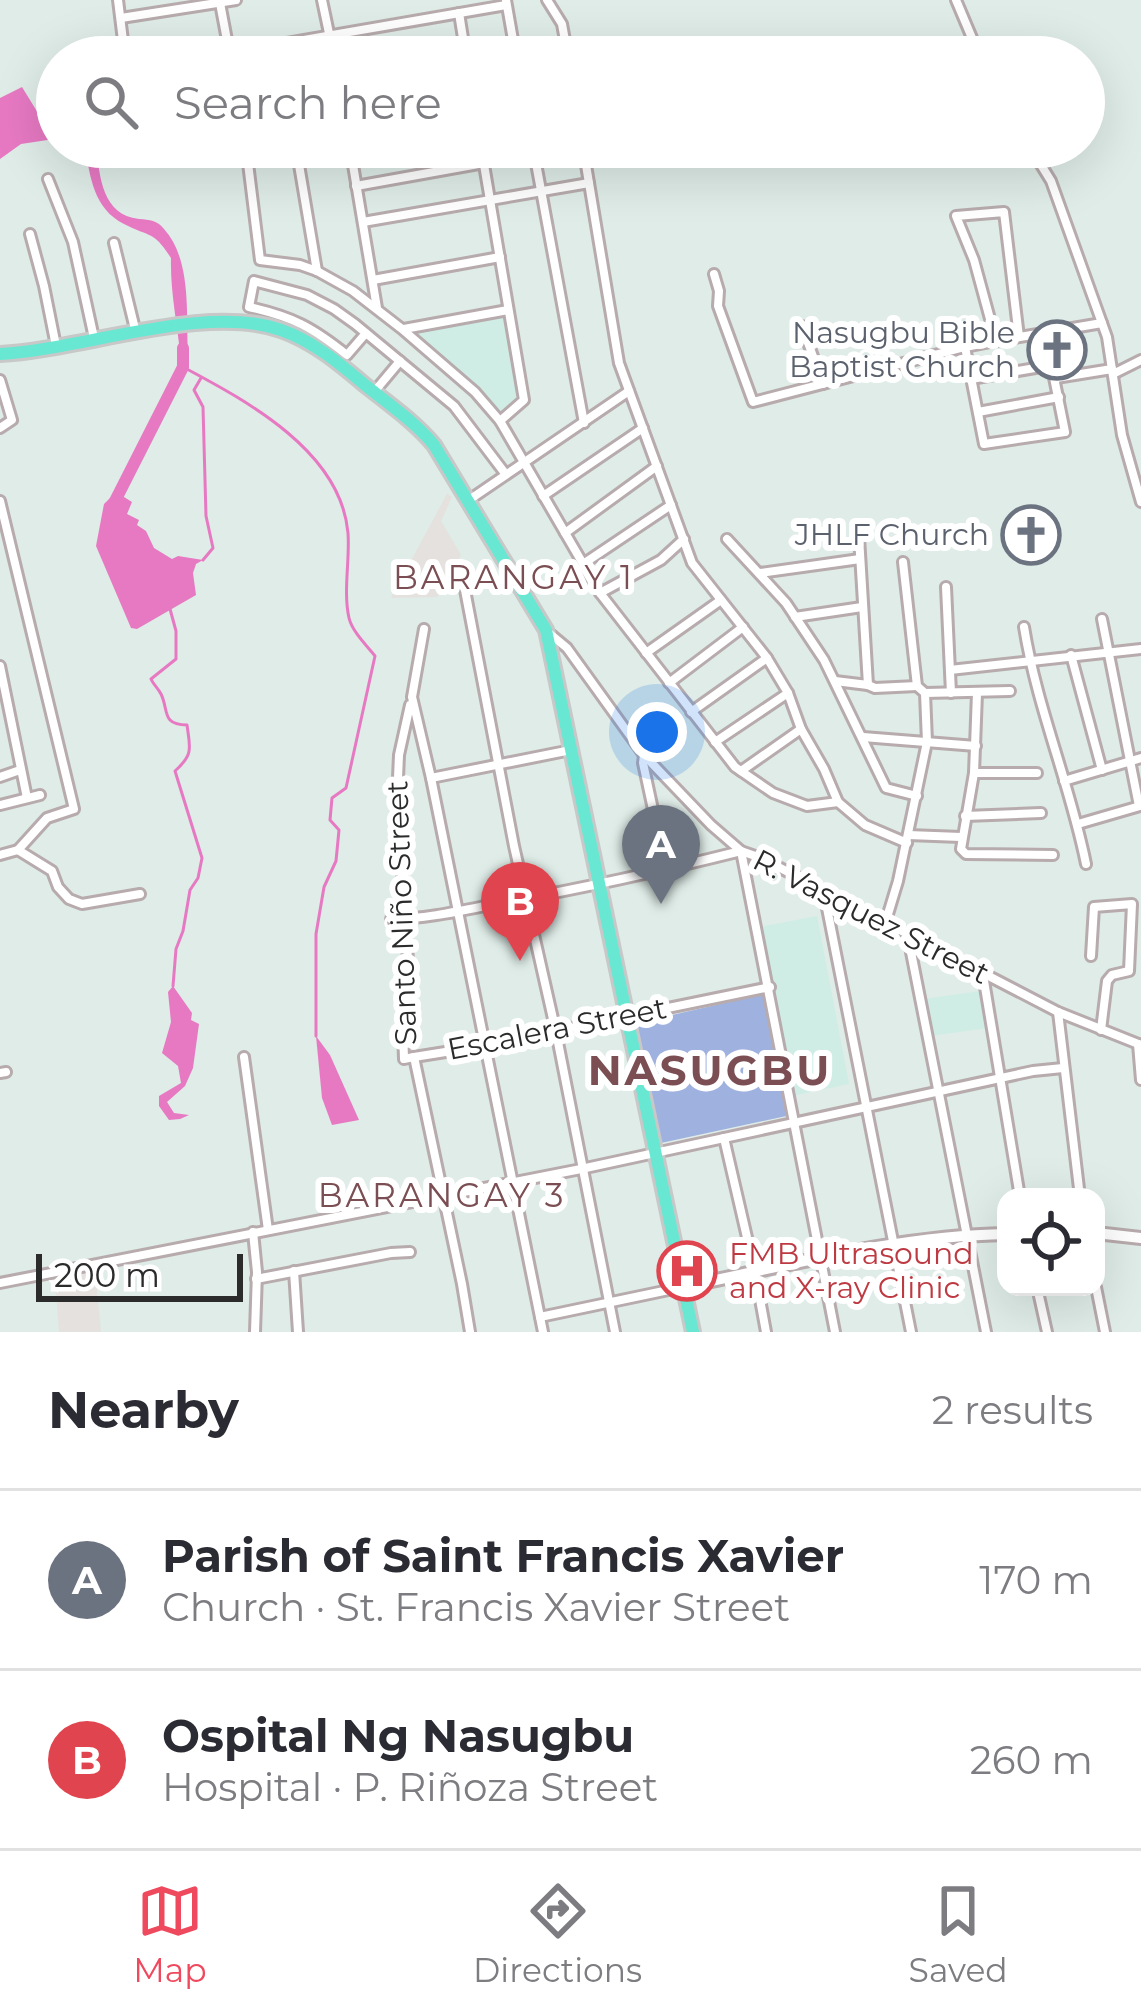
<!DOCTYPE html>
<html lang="en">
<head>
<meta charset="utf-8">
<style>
	body { margin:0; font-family:Montserrat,sans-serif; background:#f2f2f3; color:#2b2b33 }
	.controls { position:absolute; right:36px; bottom:36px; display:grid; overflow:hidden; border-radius:24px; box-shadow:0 12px 48px #0002 }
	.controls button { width:108px; height:108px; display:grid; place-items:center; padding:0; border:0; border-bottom:3px solid #e1e1e2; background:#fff; color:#2b2b33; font:60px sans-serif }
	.scale { position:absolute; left:36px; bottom:30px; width:207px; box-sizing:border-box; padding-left:12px; border:6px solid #2b2b2b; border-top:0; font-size:33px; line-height:42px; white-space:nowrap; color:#2b2b2b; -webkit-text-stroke:9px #fff; paint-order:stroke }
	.you { position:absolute; left:657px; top:732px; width:42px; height:42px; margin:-30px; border:9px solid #fff; border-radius:50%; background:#1a73e8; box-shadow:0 0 0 18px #1a73e833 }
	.badge { display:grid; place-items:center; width:78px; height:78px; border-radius:50%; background:#ef495e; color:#fff; font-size:39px; font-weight:700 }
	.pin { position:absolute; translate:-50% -99px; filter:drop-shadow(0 3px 6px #0008) }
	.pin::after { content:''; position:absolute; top:63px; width:42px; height:36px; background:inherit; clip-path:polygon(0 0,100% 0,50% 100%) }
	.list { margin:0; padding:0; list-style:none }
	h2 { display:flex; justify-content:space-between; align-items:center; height:156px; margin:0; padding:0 48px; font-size:51px }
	h2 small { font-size:39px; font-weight:400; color:#7c7c81 }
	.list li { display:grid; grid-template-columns:78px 1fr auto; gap:36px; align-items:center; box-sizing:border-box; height:180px; padding:0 48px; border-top:3px solid #e1e1e2 }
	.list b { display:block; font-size:45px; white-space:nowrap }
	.list p { margin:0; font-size:39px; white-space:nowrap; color:#7c7c81 }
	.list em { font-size:39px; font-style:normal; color:#7c7c81 }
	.icon { flex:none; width:66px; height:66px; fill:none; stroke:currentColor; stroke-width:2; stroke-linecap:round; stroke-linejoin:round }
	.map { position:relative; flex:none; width:1141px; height:1332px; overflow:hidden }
	.search { position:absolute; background:#fff; box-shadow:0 12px 48px #0002; left:36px; right:36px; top:36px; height:132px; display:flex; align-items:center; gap:30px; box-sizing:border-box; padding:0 42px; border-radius:66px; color:#7c7c81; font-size:45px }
	.sheet { height:516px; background:#fff }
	nav { display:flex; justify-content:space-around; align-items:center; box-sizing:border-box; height:168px; border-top:3px solid #e1e1e2; background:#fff; font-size:33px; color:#7c7c81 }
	nav a { display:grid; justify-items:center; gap:6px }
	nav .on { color:#ef495e }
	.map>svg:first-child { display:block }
</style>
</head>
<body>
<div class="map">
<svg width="1141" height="1332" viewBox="0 0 1141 1332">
	<rect width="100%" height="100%" fill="#dfece7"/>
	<g fill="#e5e1df">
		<path d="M 447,494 L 452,497 L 441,521 L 461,555 L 437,597 L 391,598 Z"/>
		<path d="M 95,1270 L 101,1332 L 59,1332 L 55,1277 Z"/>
	</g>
	<g fill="#cfede5">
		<path d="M 506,314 L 522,399 L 500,419 L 408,332 Z"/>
		<path d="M 817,916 L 849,1084 L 796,1095 L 760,927 Z"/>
		<path d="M 981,991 L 988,1028 L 930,1036 L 924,999 Z"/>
	</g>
	<path fill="#9fb1df" d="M 764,994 L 791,1115 L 661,1143 L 637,1023 Z"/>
	<g fill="#e779c3">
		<path d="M 22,87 L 54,139 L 21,144 L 0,159 L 0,98 Z"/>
		<path d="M 85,147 L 96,147 C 100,177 102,215 139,219 C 150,220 157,220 164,229 C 192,260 186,315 188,355 L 181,362 C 178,327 170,293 171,258 C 153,230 151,238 124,224 C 94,209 90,177 85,147 Z"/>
		<path d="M 111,497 L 124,497 L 132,502 L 127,514 L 139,520 L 137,525 L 146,531 L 154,548 L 172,559 L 178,556 L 203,560 L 196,564 L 193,573 L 196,595 L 137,629 L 131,628 L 96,546 L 104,504 Z"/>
		<path d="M 173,986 L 192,1013 L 191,1020 L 199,1024 L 193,1068 L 185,1086 L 167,1102 L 174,1113 L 189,1115 L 180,1119 L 169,1120 L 159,1106 L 159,1096 L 181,1083 L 178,1066 L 162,1053 L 171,1022 L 168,992 Z"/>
		<path d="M 316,1036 L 330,1055 L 359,1120 L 332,1125 L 322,1098 Z"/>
	</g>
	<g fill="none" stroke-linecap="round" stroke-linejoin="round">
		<g stroke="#e779c3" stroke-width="3">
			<path d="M 183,367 C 249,402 341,452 348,533 C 350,560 343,591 349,618 C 352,631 366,645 375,656 L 346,788 L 332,798 L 330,820 L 339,830 L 336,861 L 324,887 L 316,934 L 316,1036"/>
			<path d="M 201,378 L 194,390 L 203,407 L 206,516 L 213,548 L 203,560"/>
			<path d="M 170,609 L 176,631 L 176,659 L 151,679 C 153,684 158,688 161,694 C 169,710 161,725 187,725 C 190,748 194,754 175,771 L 202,858 L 198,878 L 190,890 L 183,931 L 176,949 L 173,986"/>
		</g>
		<path stroke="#e779c3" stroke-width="12" d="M 111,509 L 183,367 L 183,348"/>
		<defs>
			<g id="street">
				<path d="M 118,0 L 125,57"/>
				<path d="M 322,0 L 334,57"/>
				<path d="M 506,0 L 516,57"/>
				<path d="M 547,0 L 562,24 L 568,57"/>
				<path d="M 956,0 L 980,57"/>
				<path d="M 220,3 L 230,56"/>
				<path d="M 459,13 L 466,57"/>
				<path d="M 121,18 L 236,0"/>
				<path d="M 205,57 L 506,5"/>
				<path d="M 433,57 L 465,51"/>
				<path d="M 246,147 L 260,260 L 300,265 L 317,271 L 353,291 L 402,329 L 475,392 L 500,421 L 600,593 L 735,767 L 773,793 L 807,806 L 838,802"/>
				<path d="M 296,147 L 317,271"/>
				<path d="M 350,147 L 377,308"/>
				<path d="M 481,147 L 524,400 L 500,421"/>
				<path d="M 533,147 L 584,423"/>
				<path d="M 583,147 L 619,363 L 692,563 L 767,658 L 788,693 L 801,729 L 824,769 L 838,802 L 865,825 L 907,843"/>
				<path d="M 1030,147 L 1051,181 L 1107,337 L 1122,435 L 1141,502"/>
				<path d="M 48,179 L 73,242 L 94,338"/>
				<path d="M 356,186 L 484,163"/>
				<path d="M 363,222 L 589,183"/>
				<path d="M 30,234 L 44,286 L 56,346"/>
				<path d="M 114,243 L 136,333"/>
				<path d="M 714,274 L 719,291 L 718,306 L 753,402 L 965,347"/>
				<path d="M 373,280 L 500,257"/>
				<path d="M 802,326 L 823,384"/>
				<path d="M 404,329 L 508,310"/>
				<path d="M 366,333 L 347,355 C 312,327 293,317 249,307 L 254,281 L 307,295 L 334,309 L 355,324 L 454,406 L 504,472"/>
				<path d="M 1019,337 L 1004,212 L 956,216 L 974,260 L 996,341 L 1102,323"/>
				<path d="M 996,341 L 965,347 L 984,444 L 1065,432 L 1045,333"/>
				<path d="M 1113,374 L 1141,360"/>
				<path d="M 1056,378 L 1112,369"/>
				<path d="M 971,379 L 1053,365"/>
				<path d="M 0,380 L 12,420 L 0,428"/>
				<path d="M 374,392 L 400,361"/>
				<path d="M 978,412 L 1059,397"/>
				<path d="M 543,496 L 643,428"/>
				<path d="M 469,500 L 629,391"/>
				<path d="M 0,501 L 74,809 L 47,818 L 18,850"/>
				<path d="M 565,533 L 657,466"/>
				<path d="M 727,539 L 786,603 L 824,660 L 886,788 L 917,796"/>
				<path d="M 583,564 L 671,505"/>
				<path d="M 760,573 L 860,559"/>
				<path d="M 946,587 L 951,693"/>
				<path d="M 465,590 L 514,846 L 556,1032 L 615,1332"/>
				<path d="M 600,593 L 661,560 L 684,539"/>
				<path d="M 795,617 L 862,607"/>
				<path d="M 1102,619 L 1139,806"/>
				<path d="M 1024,627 C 1037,708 1070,784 1086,864"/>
				<path d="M 424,629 L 412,697 L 431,778 L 543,1332"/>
				<path d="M 549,633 L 567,648 L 644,755 L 711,825 L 741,851 L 761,858 L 1058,1012 L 1141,1045"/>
				<path d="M 646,653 L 721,600"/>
				<path d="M 1071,655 L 1102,770"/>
				<path d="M 0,666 L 27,798"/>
				<path d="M 950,670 L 1141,649"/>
				<path d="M 835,681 L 868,685 L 859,537"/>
				<path d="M 669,683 L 743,627"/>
				<path d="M 868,685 L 875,688 L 917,686"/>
				<path d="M 925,693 L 1010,691"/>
				<path d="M 977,693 L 974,773 L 961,849 L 966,854 L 1053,855"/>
				<path d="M 410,705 L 399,755 L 397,801 L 411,1003 L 403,1028 L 404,1059 L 414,1057"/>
				<path d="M 691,712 L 767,658"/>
				<path d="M 863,737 L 976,746"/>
				<path d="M 715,742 L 788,693"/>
				<path d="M 644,755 L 643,763 L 666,870"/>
				<path d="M 741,771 L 801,729"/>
				<path d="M 974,773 L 1037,773"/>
				<path d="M 0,777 L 20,770"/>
				<path d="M 431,778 L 571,750"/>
				<path d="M 1064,781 L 1141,758"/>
				<path d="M 0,805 L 40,795"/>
				<path d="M 965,816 L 1041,813"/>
				<path d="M 1078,824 L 1140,806"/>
				<path d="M 908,835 L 961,837"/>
				<path d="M 0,855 L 18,850 L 52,871 L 58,887 L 69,899 L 82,904 L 140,894"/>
				<path d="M 824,893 L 911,1332"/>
				<path d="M 391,919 C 431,919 472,908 511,901 C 589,887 665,870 741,851 L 835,1332"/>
				<path d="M 885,924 L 898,881 L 927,742 L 925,693 L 917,686 L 903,562"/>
				<path d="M 908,937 L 986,1332"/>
				<path d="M 1091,956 L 1094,907 L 1132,904 L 1129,971 L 1112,975 L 1107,981 L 1101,1030"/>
				<path d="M 983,975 L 1020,1197"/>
				<path d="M 1058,1012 L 1080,1197"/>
				<path d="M 1138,1044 L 1141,1080"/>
				<path d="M 244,1057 L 268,1230"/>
				<path d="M 414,1057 L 483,1046 L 770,987"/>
				<path d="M 414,1057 L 462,1284 L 470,1332"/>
				<path d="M 0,1073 L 6,1072"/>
				<path d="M 724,1138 L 755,1272 L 766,1332"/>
				<path d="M 253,1232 L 257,1272 L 255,1332"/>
				<path d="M 294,1271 L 298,1332"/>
				<path d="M 256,1279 L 391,1253 L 410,1252"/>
				<path d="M 0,1283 L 581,1169 L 1033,1071 L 1063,1068"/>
				<path d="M 1037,1287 L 1047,1332"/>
				<path d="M 1096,1287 L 1105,1332"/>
				<path d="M 540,1317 L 683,1287"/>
			</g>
			<g id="secondary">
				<path d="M 1096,1233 L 1141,1238"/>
				<path d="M 683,1287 C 790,1265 896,1236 1006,1234"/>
			</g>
			<path id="primary" d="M 0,354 C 81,350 206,303 281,330 C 313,341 340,364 365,385 C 389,404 415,422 434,445 L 546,630 L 693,1332"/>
		</defs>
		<use href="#street" stroke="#b7abad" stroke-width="14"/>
		<use href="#secondary" stroke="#b7abad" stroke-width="16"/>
		<use href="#primary" stroke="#c8c8c8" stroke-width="18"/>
		<use href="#street" stroke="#fff" stroke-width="8"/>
		<use href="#secondary" stroke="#fff" stroke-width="10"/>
		<use href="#primary" stroke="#68e8d2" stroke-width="12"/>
	</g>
	<defs>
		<symbol id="church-ring" viewBox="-11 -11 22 22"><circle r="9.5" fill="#fff" stroke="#6b7280" stroke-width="1.5"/><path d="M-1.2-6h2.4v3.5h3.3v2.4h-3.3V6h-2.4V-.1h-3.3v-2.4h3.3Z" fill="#6b7280"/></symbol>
		<symbol id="hospital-ring" viewBox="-11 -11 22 22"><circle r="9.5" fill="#fff" stroke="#e0444e" stroke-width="1.5"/><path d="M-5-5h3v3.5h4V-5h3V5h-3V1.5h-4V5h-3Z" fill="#e0444e"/></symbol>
	</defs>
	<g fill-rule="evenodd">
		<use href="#church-ring" x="1024" y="317" width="66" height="66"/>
		<use href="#church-ring" x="998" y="502" width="66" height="66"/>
		<use href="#hospital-ring" x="654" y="1238" width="66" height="66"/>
	</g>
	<g text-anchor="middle" stroke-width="12" stroke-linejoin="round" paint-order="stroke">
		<g font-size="30" fill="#5b616d" stroke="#fff" text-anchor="end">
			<text x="1015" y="343">Nasugbu Bible<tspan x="1015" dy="34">Baptist Church</tspan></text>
			<text x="989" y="545">JHLF Church</text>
		</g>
		<g font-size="30" fill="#2b2b2b" stroke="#fff">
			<text transform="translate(402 913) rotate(-92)" y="10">Santo Niño Street</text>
			<text transform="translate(871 917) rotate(27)" y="10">R. Vasquez Street</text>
			<text transform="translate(557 1029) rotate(-11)" y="10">Escalera Street</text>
		</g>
		<g font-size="30" fill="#be3a42" stroke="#fff" text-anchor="start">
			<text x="729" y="1264">FMB Ultrasound<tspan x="729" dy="34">and X-ray Clinic</tspan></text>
		</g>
		<g font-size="33" letter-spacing="3" fill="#7a4e53" stroke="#fff">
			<text x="514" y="589">BARANGAY 1</text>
			<text x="442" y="1207">BARANGAY 3</text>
		</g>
		<g font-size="42" font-weight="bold" letter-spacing="3" fill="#7a4e53" stroke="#fff">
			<text x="710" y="1085">NASUGBU</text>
		</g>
	</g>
</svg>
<div class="controls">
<button><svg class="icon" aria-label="locate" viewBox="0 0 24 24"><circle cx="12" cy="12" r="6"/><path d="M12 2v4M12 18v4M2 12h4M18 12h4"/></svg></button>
</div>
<div class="scale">200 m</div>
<div class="you"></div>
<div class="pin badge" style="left:661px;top:904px;background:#6b7280">A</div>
<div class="pin badge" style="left:520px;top:961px;background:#e0444e">B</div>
<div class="search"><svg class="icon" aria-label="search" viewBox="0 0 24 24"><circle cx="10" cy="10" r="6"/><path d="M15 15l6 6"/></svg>Search here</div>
</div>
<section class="sheet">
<h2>Nearby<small>2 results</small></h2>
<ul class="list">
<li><span class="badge" style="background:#6b7280">A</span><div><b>Parish of Saint Francis Xavier</b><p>Church · St. Francis Xavier Street</p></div><em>170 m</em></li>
<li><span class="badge" style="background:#e0444e">B</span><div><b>Ospital Ng Nasugbu</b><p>Hospital · P. Riñoza Street</p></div><em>260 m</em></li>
</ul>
</section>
<nav>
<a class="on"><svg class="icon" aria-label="map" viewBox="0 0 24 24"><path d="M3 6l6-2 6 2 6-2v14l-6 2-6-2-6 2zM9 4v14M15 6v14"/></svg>Map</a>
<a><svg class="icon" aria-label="directions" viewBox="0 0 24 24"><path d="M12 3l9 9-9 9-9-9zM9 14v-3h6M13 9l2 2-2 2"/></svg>Directions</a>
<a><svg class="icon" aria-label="saved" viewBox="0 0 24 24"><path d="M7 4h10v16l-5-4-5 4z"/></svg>Saved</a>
</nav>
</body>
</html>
